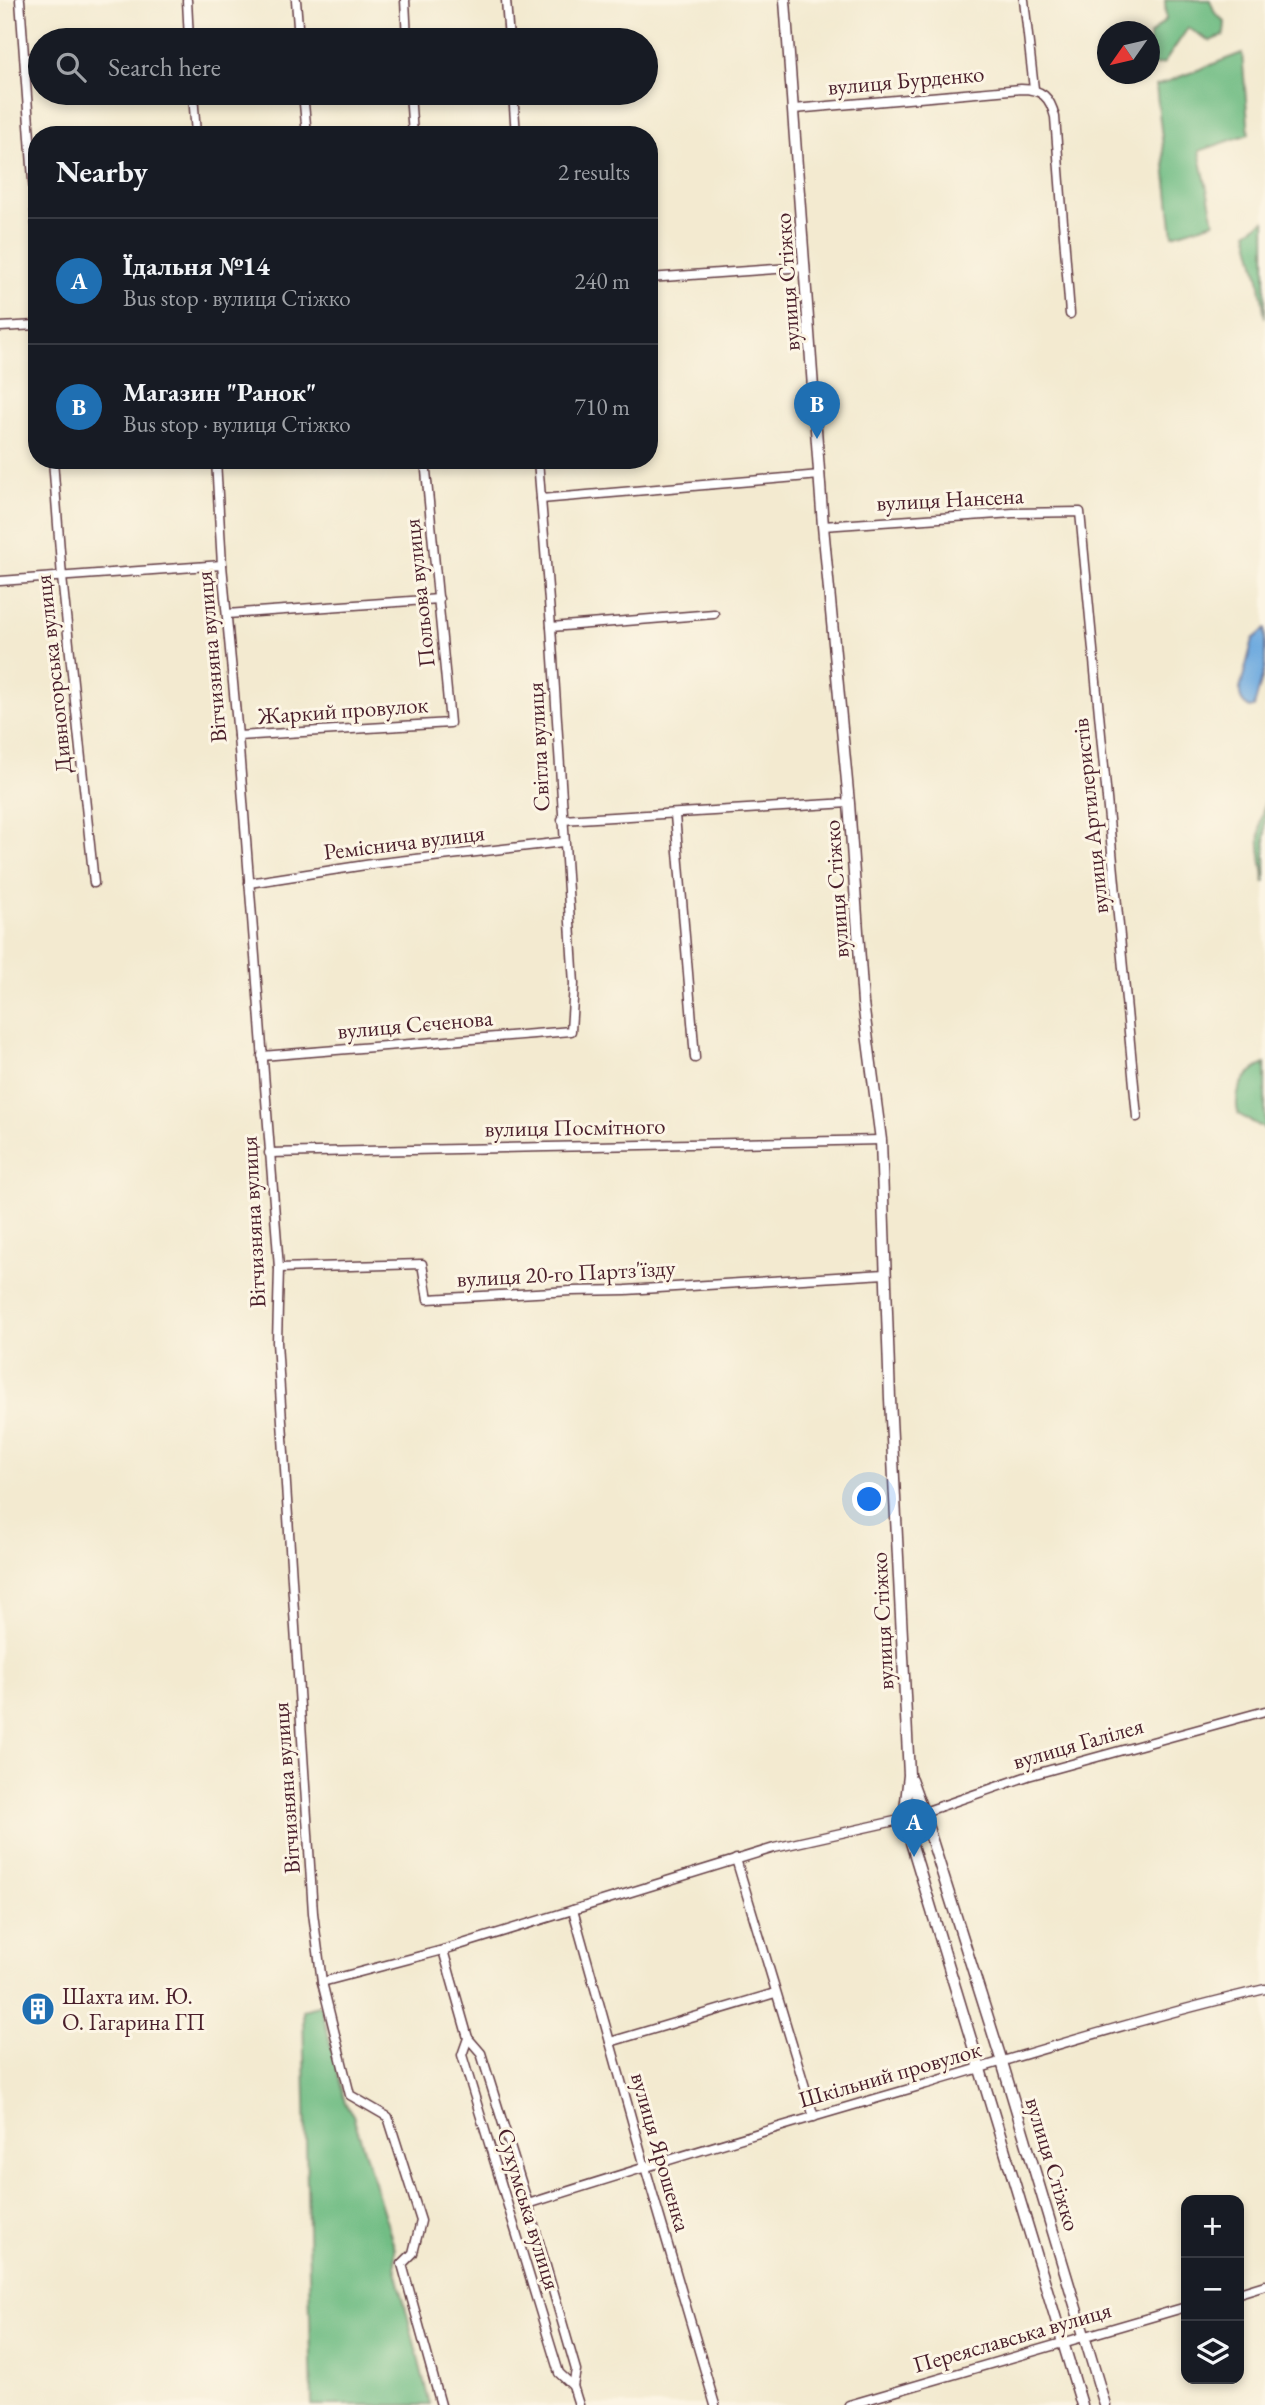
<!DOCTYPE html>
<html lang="en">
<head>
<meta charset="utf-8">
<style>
	body { margin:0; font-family:"EB Garamond",serif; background:#20242c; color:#f1f3f6 }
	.controls { position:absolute; right:21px; bottom:21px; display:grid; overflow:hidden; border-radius:14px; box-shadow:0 4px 10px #0003 }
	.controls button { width:63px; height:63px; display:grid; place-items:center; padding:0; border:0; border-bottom:2px solid #363941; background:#171b24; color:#f1f3f6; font:35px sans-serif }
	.compass { position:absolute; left:1097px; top:21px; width:63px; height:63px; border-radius:50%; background:#171b24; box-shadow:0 4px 10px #0003; rotate:236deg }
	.you { position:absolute; left:870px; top:1500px; width:24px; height:24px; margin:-18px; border:5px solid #fff; border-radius:50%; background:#1a73e8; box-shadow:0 0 0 10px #1a73e833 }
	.badge { display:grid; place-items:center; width:46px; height:46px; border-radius:50%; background:#1f6fb2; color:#fff; font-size:23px; font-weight:700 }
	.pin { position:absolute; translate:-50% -58px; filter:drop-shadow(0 2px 4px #0008) }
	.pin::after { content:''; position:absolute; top:37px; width:24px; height:21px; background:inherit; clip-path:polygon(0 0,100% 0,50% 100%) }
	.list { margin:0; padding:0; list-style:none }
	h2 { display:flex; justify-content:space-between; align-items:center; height:91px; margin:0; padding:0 28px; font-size:30px }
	h2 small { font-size:23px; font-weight:400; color:#9ea1a6 }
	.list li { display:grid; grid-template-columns:46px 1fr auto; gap:21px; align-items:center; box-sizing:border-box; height:126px; padding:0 28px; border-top:2px solid #363941 }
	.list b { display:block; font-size:26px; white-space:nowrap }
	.list p { margin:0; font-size:23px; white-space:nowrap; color:#9ea1a6 }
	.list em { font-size:23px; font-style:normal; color:#9ea1a6 }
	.icon { flex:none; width:38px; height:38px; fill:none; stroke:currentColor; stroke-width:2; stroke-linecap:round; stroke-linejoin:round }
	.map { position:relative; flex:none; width:1265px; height:2405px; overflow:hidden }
	.search { position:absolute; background:#171b24; box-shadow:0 4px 10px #0003; left:28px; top:28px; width:630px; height:77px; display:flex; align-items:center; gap:18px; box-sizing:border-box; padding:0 24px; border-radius:38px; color:#9ea1a6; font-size:26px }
	.panel { position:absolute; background:#171b24; box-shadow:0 4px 10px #0003; left:28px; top:126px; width:630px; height:343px; border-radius:28px }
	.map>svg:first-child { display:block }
</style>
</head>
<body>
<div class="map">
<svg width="1265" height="2405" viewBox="0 0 1265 2405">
	<rect width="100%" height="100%" fill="#fcf5e5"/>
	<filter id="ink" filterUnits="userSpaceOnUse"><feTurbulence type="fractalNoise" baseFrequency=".0143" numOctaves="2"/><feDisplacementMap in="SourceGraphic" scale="14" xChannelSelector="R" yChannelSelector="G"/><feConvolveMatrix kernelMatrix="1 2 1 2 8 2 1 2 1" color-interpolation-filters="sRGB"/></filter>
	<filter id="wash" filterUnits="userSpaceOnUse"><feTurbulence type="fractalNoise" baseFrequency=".00686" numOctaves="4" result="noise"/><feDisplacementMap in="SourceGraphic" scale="28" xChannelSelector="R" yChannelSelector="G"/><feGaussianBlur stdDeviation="1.57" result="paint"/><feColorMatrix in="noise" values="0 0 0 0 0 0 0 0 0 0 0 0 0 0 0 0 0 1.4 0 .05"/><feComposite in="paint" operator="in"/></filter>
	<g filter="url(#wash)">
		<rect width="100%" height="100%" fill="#f3ead0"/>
		<g fill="#72bd85" stroke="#5e6e58" stroke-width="2">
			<path d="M 1165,0 L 1210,0 L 1215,13 L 1225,22 L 1224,35 L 1210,41 L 1188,28 L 1164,63 L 1150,66 L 1150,35 L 1166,19 Z"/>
			<path d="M 1242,53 L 1249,134 L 1199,151 L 1214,222 L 1173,235 L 1156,86 Z"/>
			<path d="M 1265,220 L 1265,318 L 1259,279 L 1247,232 Z"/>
			<path d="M 1265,801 L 1265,883 C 1260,854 1256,829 1265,801 Z"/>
			<path d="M 1265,1064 L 1265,1129 L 1238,1114 C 1233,1091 1244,1073 1265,1064 Z"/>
			<path d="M 321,2005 L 345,2103 L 353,2115 L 395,2249 L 395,2266 L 430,2405 L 312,2405 L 303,2010 Z"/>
		</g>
		<path fill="#6eaadf" stroke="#5c6485" stroke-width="2" d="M 1265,629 L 1265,667 L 1254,707 L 1250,708 C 1242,704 1239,698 1240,689 L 1253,639 Z"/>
	</g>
	<g filter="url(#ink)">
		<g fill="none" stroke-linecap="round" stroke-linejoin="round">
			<defs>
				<g id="minor">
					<path d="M 20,0 L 37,235"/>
					<path d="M 187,0 L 189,40"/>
					<path d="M 296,0 L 299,40"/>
					<path d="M 405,0 L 407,40"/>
					<path d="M 506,0 L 509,40"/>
					<path d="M 1024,0 L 1034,89"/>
					<path d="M 193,93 L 196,135"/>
					<path d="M 303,93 L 307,135"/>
					<path d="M 410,93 L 413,135"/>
					<path d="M 513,93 L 516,135"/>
					<path d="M 794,109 L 1021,89 C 1042,89 1050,97 1055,117 L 1070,314"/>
					<path d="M 649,278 L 805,267"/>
					<path d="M 0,327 L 37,325"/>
					<path d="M 53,460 L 62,577 L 94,883"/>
					<path d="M 216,460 L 222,565 L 238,736 L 279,1268 L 277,1342 L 313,1913 L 322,1982 L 350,2095 L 388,2117 L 421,2221 L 413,2253 L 402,2264 L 441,2405"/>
					<path d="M 541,499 L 820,475"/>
					<path d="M 823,526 L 1013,513 L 1080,512 L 1137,1117"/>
					<path d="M 0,581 L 222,565"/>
					<path d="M 227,614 L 439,599"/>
					<path d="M 551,627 L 714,614"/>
					<path d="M 238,736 L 450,723 L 425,460"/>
					<path d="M 675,815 L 695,1058"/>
					<path d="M 562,820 L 849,803"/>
					<path d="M 249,883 L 372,864 L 563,842"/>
					<path d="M 262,1056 L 571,1031 L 574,984 L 551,627 L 538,460"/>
					<path d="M 269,1153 L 881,1140"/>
					<path d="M 279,1268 L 422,1264 L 428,1299 L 571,1291 L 626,1290 L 885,1274"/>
					<path d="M 736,1859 L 814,2117"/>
					<path d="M 573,1910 L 645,2167 L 715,2405"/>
					<path d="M 443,1950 L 468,2038 L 481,2053 L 528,2204 L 576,2370 L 573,2386 L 579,2405"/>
					<path d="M 322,1982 L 443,1950 L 774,1848 L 904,1819 L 1028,1776 L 1265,1711"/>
					<path d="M 468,2038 L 462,2055 L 559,2373 L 573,2386"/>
					<path d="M 610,2042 L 775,1993"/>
					<path d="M 528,2204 C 659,2162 791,2123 923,2085 C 1037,2051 1150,2016 1265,1989"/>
					<path d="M 1239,2293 L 1265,2285"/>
					<path d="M 849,2405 L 1186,2307"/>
				</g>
				<g id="tertiary">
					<path d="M 785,0 L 823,526 L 849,803 L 863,1003 L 881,1140 L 890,1399 L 909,1775 L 904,1819 L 1082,2405"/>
					<path d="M 911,1779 L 923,1812 L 1002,2062 L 1105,2405"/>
				</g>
			</defs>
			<use href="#minor" stroke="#633d44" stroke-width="11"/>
			<use href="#tertiary" stroke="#633d44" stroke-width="13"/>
			<use href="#minor" stroke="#fff" stroke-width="8"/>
			<use href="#tertiary" stroke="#fff" stroke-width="10"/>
		</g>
	</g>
	<defs>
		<symbol id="building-disc" viewBox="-11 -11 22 22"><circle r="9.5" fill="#1f6fb2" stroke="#fcf5e5"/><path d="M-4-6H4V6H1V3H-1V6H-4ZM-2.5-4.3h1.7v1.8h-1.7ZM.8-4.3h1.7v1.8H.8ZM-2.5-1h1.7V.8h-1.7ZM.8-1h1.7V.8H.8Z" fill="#fff"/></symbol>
	</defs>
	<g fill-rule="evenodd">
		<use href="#building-disc" x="19" y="1990" width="38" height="38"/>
	</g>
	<g text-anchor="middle" stroke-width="6" stroke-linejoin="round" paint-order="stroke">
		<g font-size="23" fill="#4a1f2b" stroke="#fcf5e5">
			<text transform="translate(906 80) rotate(-5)" y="8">вулиця Бурденко</text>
			<text transform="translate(787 282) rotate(-94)" y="8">вулиця Стіжко</text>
			<text transform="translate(950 499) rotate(-3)" y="8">вулиця Нансена</text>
			<text transform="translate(419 593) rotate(-96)" y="8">Польова вулиця</text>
			<text transform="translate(211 657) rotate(-95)" y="8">Вітчизняна вулиця</text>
			<text transform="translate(53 674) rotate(-96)" y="8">Дивногорська вулиця</text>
			<text transform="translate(343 710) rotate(-4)" y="8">Жаркий провулок</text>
			<text transform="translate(538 747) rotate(-93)" y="8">Світла вулиця</text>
			<text transform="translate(1090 816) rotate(-96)" y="8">вулиця Артилеристів</text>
			<text transform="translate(404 842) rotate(-7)" y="8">Реміснича вулиця</text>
			<text transform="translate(836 889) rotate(-94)" y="8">вулиця Стіжко</text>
			<text transform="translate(415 1024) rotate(-5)" y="8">вулиця Сєченова</text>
			<text transform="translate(575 1127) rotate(-1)" y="8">вулиця Посмітного</text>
			<text transform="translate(253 1222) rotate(-93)" y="8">Вітчизняна вулиця</text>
			<text transform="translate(566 1273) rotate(-3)" y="8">вулиця 20-го Партз'їзду</text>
			<text transform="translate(882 1621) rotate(-93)" y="8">вулиця Стіжко</text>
			<text transform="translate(1078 1743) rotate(-16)" y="8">вулиця Галілея</text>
			<text transform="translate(286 1788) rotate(-94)" y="8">Вітчизняна вулиця</text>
			<text transform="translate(890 2074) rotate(-16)" y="8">Шкільний провулок</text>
			<text transform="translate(661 2152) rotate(74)" y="8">вулиця Ярошенка</text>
			<text transform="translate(1053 2164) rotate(73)" y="8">вулиця Стіжко</text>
			<text transform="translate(529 2209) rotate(73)" y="8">Сухумська вулиця</text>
			<text transform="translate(1012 2337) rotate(-16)" y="8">Переяславська вулиця</text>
		</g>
		<g font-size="23" fill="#4a1f2b" stroke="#fcf5e5" text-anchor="start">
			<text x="62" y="2004">Шахта им. Ю.<tspan x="62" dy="26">О. Гагарина ГП</tspan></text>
		</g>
	</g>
</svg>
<div class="controls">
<button>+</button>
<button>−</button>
<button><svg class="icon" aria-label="layers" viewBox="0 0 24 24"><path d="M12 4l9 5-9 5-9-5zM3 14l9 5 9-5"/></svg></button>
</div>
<svg class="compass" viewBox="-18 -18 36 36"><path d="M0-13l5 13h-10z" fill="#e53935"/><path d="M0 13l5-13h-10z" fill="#9ea1a6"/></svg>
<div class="you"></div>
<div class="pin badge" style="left:914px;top:1857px">A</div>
<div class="pin badge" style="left:817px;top:439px">B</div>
<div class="search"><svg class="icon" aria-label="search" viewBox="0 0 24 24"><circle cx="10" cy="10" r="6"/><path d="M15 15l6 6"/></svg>Search here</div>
<section class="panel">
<h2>Nearby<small>2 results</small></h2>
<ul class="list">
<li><span class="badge">A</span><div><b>Їдальня №14</b><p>Bus stop · вулиця Стіжко</p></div><em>240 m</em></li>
<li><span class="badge">B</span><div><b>Магазин &quot;Ранок&quot;</b><p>Bus stop · вулиця Стіжко</p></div><em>710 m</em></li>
</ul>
</section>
</div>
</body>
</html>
